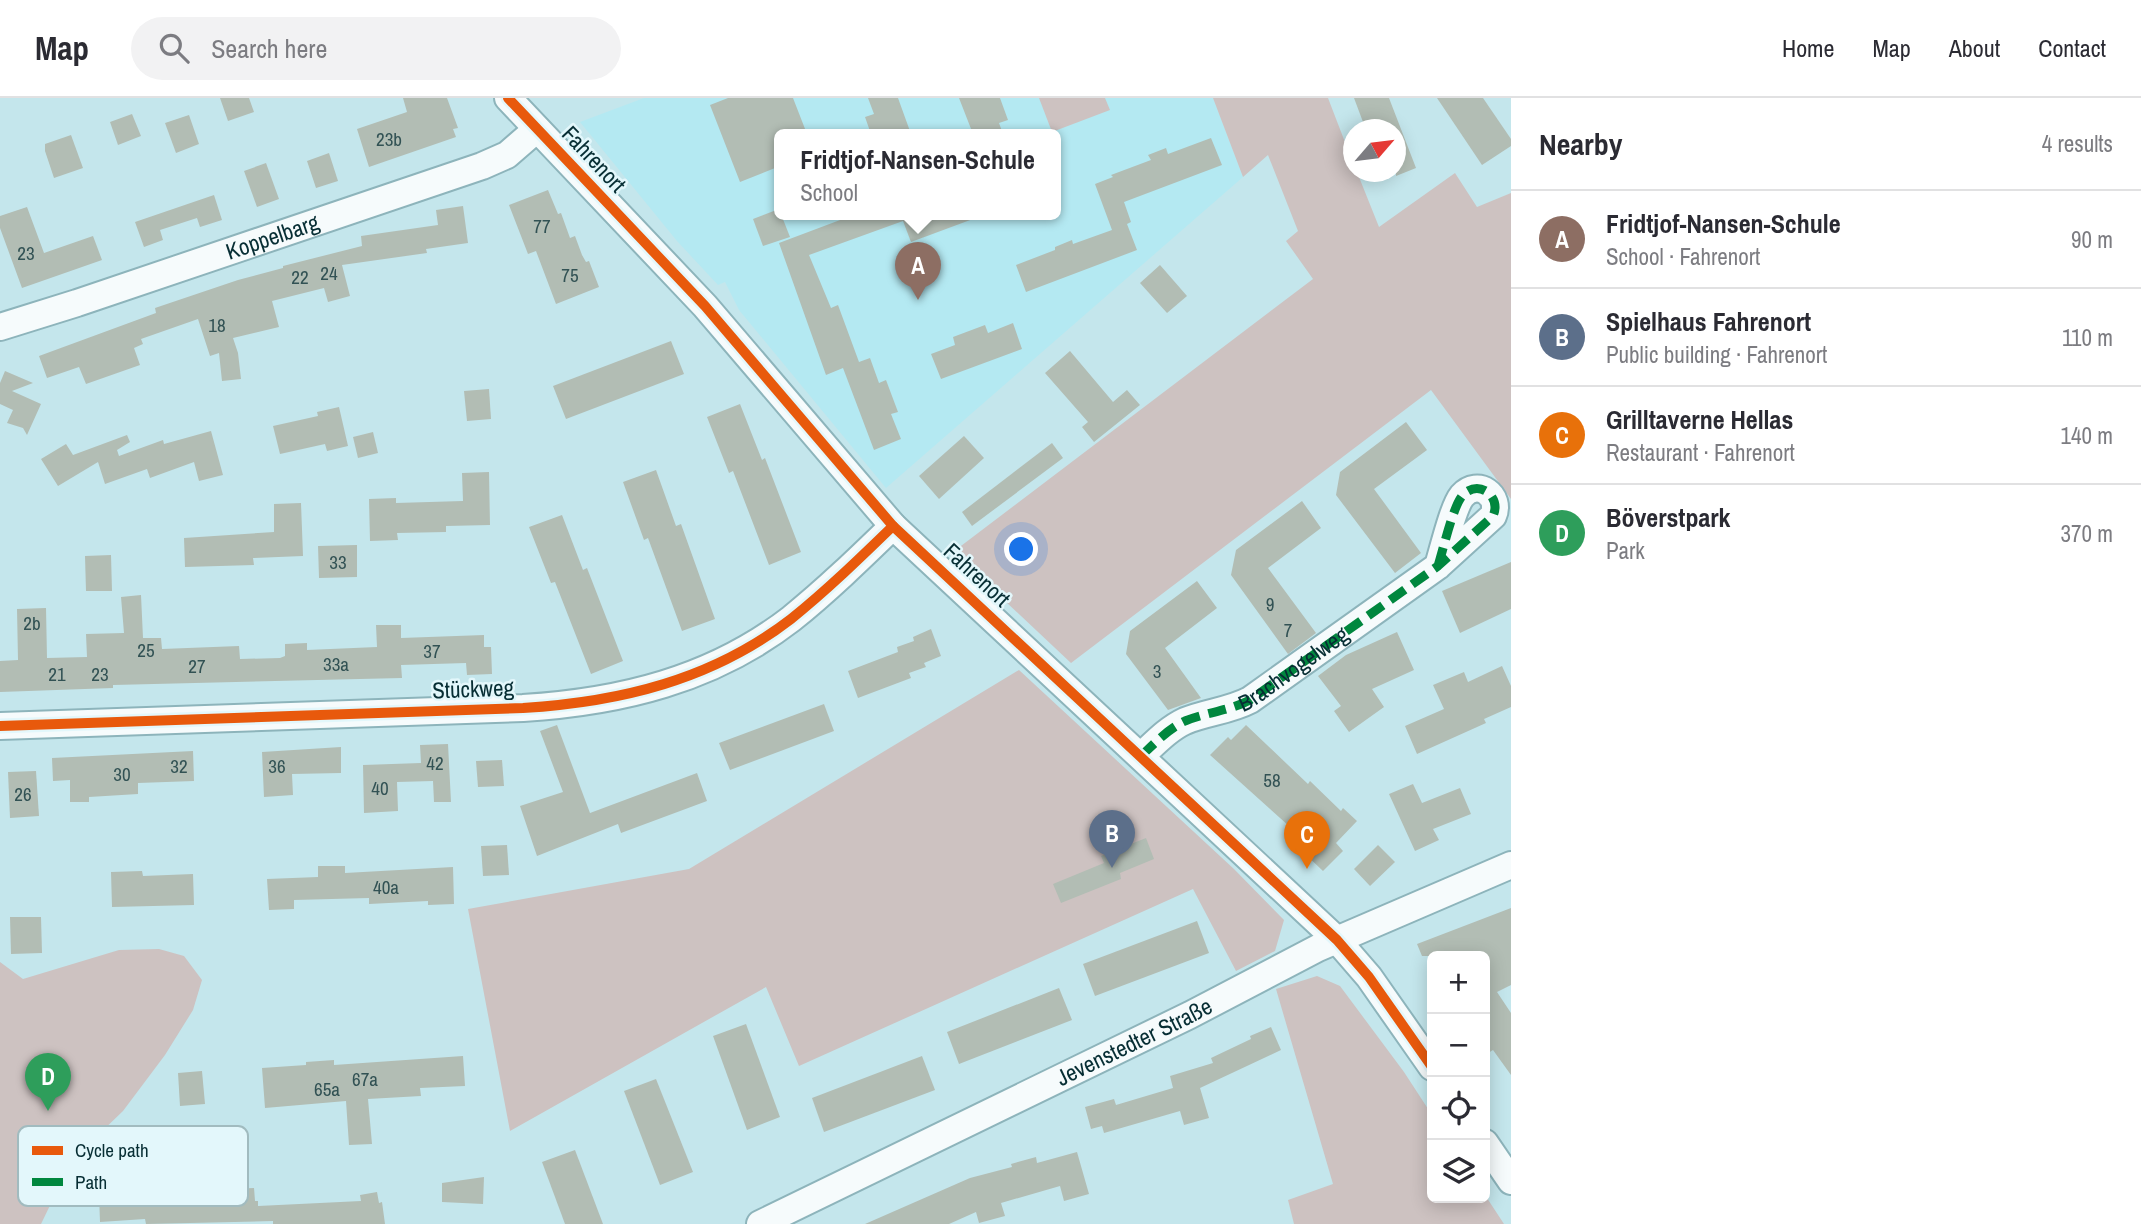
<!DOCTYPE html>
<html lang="en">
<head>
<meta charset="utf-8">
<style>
	body { margin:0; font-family:"Archivo Narrow",sans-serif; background:#f2f2f3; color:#2b2b33 }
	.controls { position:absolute; right:21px; bottom:21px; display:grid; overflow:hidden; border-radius:10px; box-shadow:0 4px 18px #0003 }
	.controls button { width:63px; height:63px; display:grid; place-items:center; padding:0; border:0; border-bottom:2px solid #e1e1e2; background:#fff; color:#2b2b33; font:35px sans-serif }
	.compass { position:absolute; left:1343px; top:21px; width:63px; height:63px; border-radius:50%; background:#fff; box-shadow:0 4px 18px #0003; rotate:62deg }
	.you { position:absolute; left:1022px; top:452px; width:24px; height:24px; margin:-18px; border:5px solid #fff; border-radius:50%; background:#1a73e8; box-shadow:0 0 0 10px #1a73e833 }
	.badge { display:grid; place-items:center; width:46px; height:46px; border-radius:50%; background:#496e74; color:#fff; font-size:23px; font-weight:700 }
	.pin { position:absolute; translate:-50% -58px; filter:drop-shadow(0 2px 4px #0008) }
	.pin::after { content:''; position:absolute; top:37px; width:24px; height:21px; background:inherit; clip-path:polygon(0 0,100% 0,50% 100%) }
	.popup { position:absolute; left:774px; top:31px; width:287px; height:91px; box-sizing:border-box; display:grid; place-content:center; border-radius:10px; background:#fff; filter:drop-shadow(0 2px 5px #0005); font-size:23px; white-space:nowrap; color:#7c7c81 }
	.popup b { font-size:26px; color:#2b2b33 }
	.popup::after { content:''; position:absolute; left:50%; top:100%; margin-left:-14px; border:14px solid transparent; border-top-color:#fff }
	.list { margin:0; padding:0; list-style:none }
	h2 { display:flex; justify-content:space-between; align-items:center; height:91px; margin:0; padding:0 28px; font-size:30px }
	h2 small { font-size:23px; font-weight:400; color:#7c7c81 }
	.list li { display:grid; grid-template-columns:46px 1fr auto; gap:21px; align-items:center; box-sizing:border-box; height:98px; padding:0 28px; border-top:2px solid #e1e1e2 }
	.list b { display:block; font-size:26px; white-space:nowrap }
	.list p { margin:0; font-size:23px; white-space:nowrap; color:#7c7c81 }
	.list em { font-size:23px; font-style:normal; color:#7c7c81 }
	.icon { flex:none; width:38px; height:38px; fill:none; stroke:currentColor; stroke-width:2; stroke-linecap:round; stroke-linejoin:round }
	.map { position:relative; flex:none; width:1511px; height:1126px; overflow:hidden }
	header { display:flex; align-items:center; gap:42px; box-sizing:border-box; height:98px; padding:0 35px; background:#fff; border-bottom:2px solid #e1e1e2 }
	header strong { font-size:33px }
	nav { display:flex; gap:38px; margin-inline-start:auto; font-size:24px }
	.search { width:490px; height:63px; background:#f2f2f3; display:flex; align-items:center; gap:18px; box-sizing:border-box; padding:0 24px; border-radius:38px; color:#7c7c81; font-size:26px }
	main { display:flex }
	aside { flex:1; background:#fff }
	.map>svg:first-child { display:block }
</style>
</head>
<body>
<header>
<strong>Map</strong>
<div class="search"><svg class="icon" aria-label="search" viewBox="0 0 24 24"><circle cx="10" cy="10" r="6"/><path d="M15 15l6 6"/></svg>Search here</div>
<nav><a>Home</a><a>Map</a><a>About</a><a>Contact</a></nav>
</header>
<main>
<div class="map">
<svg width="1511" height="1126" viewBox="0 0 1511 1126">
	<rect width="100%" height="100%" fill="#c4e6ec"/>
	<path fill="#b4e9f2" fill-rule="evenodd" d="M 644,0 L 1213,0 L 1243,79 L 886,390 L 739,212 L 725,184 L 718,187 L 677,143 L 580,24 ZM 780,36 L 1056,36 L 1056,116 L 780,116 Z"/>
	<g fill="#cdc2c1">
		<path d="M 1039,0 L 1105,0 L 1110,12 L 1052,34 Z"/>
		<path d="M 1213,0 L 1328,0 L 1353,65 L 1353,74 L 1357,74 L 1379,129 L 1455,75 L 1477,109 L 1511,95 L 1511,401 L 1431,292 L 1071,565 L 953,454 L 1313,181 L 1286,143 L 1298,133 L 1268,57 L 1243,79 Z"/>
		<path d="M 1019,572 L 1234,771 L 1284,822 L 1275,853 L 1236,873 L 1193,791 L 799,968 L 766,889 L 510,1033 L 468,811 L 689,771 Z"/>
		<path d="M 159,851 L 184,858 L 202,882 L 193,912 L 165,957 L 123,1013 L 72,1062 L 41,1126 L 0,1126 L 0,864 L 23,881 L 119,852 Z"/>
		<path d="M 1317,878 L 1340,888 L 1404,974 L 1432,1017 L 1432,1100 L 1485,1100 L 1485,1097 L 1504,1126 L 1294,1126 L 1288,1102 L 1333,1086 L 1276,891 Z"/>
	</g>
	<g fill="#b2bdb4">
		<path d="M 220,0 L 249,0 L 254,14 L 228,23 Z"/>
		<path d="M 403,0 L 447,0 L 458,30 L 453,31 L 456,39 L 369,69 L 357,31 L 407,14 Z"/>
		<path d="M 728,0 L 793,0 L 807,36 L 780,36 L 780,68 L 740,84 L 710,7 Z"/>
		<path d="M 868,0 L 898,0 L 911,36 L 871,36 L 865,19 L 874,16 Z"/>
		<path d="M 959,0 L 1000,0 L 1008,22 L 999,25 L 1003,36 L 973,36 Z"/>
		<path d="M 1354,0 L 1389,0 L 1416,70 L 1396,78 L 1396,32 L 1366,32 Z"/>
		<path d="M 1437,0 L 1483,0 L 1511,41 L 1511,48 L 1482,67 Z"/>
		<path d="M 132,16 L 141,38 L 118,47 L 110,24 Z"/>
		<path d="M 189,17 L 199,46 L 176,55 L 165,25 Z"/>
		<path d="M 71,37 L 83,70 L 54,80 L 45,53 L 45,46 Z"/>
		<path d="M 1211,40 L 1222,67 L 1124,104 L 1131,124 L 1127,126 L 1137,152 L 1026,194 L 1016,167 L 1055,152 L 1055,149 L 1072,142 L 1073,146 L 1112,132 L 1095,86 L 1113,79 L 1111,77 L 1151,62 L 1148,57 L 1166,50 L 1168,56 Z"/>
		<path d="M 329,55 L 338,83 L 316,90 L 307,63 Z"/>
		<path d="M 266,65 L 279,101 L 257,109 L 244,73 Z"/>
		<path d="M 548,92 L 558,116 L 561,115 L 570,140 L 575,138 L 582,157 L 586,164 L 589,163 L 599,189 L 556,206 L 536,153 L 528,156 L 509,107 Z"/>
		<path d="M 214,97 L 222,122 L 200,129 L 197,120 L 160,132 L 163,142 L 144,149 L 135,124 Z"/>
		<path d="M 463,108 L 468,145 L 426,151 L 427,155 L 342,167 L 350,198 L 328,204 L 324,190 L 272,203 L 279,229 L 233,240 L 238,255 L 241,281 L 222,283 L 219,255 L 210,258 L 198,221 L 141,241 L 143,246 L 134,250 L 140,267 L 86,286 L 79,269 L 47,280 L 39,258 L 156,215 L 155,210 L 238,182 L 283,170 L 283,168 L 362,148 L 361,138 L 438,127 L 436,112 Z"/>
		<path d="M 27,109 L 44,155 L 93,138 L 102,162 L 22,190 L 0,130 L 0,118 Z"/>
		<path d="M 779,111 L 790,139 L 763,148 L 753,121 Z"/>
		<path d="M 856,116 L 981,118 L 911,144 L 903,123 L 809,157 L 831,210 L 838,207 L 859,264 L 870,260 L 879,285 L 886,282 L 898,314 L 891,316 L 901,341 L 874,352 L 843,270 L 826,277 L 779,145 Z"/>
		<path d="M 1160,167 L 1187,198 L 1167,215 L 1140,185 Z"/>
		<path d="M 1013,225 L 1022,251 L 941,281 L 931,256 L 955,247 L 953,239 L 985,227 L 988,235 Z"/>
		<path d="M 671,243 L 684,276 L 566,321 L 553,288 Z"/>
		<path d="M 1070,253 L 1113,304 L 1127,292 L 1140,307 L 1094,344 L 1082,329 L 1088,324 L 1045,275 Z"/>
		<path d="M 5,273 L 33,285 L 12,293 L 41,306 L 27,337 L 23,330 L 7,325 L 13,312 L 0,306 L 0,285 Z"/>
		<path d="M 489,291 L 491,321 L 467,323 L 464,293 Z"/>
		<path d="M 740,306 L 762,362 L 765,360 L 801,454 L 769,467 L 733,373 L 729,375 L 707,319 Z"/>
		<path d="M 339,309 L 348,348 L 327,353 L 325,346 L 280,356 L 273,328 L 318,318 L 317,314 Z"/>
		<path d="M 1406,324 L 1427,352 L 1374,391 L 1421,455 L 1395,475 L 1336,397 L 1340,374 Z"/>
		<path d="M 211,333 L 223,377 L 199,383 L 194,364 L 150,380 L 147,371 L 105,386 L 98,364 L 58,388 L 41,361 L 66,346 L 73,357 L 127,337 L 130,344 L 117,352 L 119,358 L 163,342 L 164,346 Z"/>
		<path d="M 373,334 L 378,355 L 358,360 L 353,339 Z"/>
		<path d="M 964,338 L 984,360 L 939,401 L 919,378 Z"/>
		<path d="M 1052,345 L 1063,360 L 972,428 L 962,414 Z"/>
		<path d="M 656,372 L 676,428 L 681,426 L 715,521 L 682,533 L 648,440 L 644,442 L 623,384 Z"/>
		<path d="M 489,374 L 490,427 L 446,428 L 446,434 L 397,435 L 398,442 L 370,443 L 369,401 L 396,400 L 396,405 L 463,403 L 462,375 Z"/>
		<path d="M 1302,403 L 1321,430 L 1268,470 L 1316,535 L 1288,556 L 1231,477 L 1236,452 Z"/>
		<path d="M 301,405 L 303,458 L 253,460 L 254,467 L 185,469 L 184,440 L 274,434 L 274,406 Z"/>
		<path d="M 562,417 L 583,472 L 587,470 L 623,563 L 591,576 L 555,484 L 551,485 L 529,429 Z"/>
		<path d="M 357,447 L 357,479 L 319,480 L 318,448 Z"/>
		<path d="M 111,457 L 112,493 L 86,493 L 85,458 Z"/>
		<path d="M 1511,464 L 1511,511 L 1460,535 L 1442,493 Z"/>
		<path d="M 1197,483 L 1217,510 L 1165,550 L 1201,600 L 1168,612 L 1126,556 L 1130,533 Z"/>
		<path d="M 141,497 L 143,540 L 161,540 L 162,551 L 239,548 L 240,561 L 280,560 L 285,558 L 285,546 L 307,545 L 307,552 L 377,549 L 376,527 L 401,527 L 401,540 L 484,537 L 484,549 L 491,549 L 492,576 L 467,577 L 466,565 L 401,567 L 402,580 L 113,587 L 113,590 L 0,594 L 0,563 L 18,562 L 17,511 L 46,510 L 47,560 L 87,559 L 86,536 L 124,535 L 121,499 Z"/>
		<path d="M 931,531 L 941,558 L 924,565 L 926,569 L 909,575 L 911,580 L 858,600 L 848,573 L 898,554 L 897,549 L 914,543 L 913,539 Z"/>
		<path d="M 1397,534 L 1414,572 L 1372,591 L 1384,609 L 1349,634 L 1334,613 L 1341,608 L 1318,578 L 1346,557 Z"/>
		<path d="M 1502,568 L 1511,588 L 1511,609 L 1484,621 L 1486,625 L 1417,656 L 1405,628 L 1444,611 L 1433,587 L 1464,574 L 1468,584 Z"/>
		<path d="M 824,606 L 834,633 L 730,672 L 719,645 Z"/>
		<path d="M 557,627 L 590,715 L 697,675 L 707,703 L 621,735 L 618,726 L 537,758 L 520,708 L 563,694 L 540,633 Z"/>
		<path d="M 1246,627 L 1308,686 L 1310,683 L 1341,713 L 1343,710 L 1357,723 L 1336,745 L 1343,753 L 1323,773 L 1302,753 L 1309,746 L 1210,657 L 1228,639 L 1231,642 Z"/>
		<path d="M 448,646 L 451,704 L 434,704 L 433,683 L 397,684 L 398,713 L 364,715 L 363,667 L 421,665 L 420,647 Z"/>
		<path d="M 341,649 L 341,675 L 292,676 L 293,697 L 264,699 L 262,654 Z"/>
		<path d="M 193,653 L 194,683 L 138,685 L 138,696 L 89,699 L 89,704 L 70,704 L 70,682 L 53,683 L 52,660 Z"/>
		<path d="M 502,662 L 504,688 L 478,689 L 476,663 Z"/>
		<path d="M 36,673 L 39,718 L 10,720 L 8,674 Z"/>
		<path d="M 1413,686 L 1422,705 L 1460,690 L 1471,716 L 1433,731 L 1439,742 L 1415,753 L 1389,696 Z"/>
		<path d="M 1146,740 L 1154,761 L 1120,775 L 1121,781 L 1061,805 L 1053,786 L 1104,765 L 1101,758 Z"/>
		<path d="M 507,747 L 509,777 L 483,778 L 481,748 Z"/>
		<path d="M 1378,747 L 1395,764 L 1370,788 L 1354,771 Z"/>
		<path d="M 318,768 L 345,768 L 345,775 L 453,769 L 454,806 L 428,807 L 428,803 L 369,806 L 369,800 L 294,802 L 294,811 L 269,812 L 267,781 L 318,779 Z"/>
		<path d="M 142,773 L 143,778 L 193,776 L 194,807 L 112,809 L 111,774 Z"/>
		<path d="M 1511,810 L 1511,887 L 1497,894 L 1511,915 L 1511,977 L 1493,952 L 1485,957 L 1485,858 L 1422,858 L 1417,846 Z"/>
		<path d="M 10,819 L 41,819 L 42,855 L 11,856 Z"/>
		<path d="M 1197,823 L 1209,855 L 1095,898 L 1083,866 Z"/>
		<path d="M 1059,890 L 1072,922 L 959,966 L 947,934 Z"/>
		<path d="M 746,926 L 780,1019 L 747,1032 L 713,938 Z"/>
		<path d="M 1271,929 L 1281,952 L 1200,990 L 1209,1020 L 1184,1027 L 1180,1013 L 1104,1035 L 1102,1028 L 1091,1031 L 1085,1009 L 1114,1001 L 1116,1007 L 1173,990 L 1170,978 L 1213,965 L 1211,960 L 1251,941 L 1250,938 Z"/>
		<path d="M 463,958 L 465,988 L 420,990 L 421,998 L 368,1001 L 372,1046 L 349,1047 L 346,1003 L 265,1010 L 262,970 L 306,967 L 306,964 L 334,962 L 334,967 Z"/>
		<path d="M 922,958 L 935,992 L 824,1034 L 812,1000 Z"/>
		<path d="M 202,973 L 205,1006 L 180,1008 L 178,975 Z"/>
		<path d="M 656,981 L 693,1074 L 660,1087 L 624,993 Z"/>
		<path d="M 575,1052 L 603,1126 L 565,1126 L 542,1064 Z"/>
		<path d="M 1077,1054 L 1089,1096 L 1064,1103 L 1060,1088 L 1001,1105 L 1005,1118 L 979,1125 L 976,1114 L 949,1126 L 865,1126 L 970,1080 L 1012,1069 L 1011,1066 L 1036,1059 L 1037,1065 Z"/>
		<path d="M 484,1079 L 483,1106 L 442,1104 L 442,1085 Z"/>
		<path d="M 254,1090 L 255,1103 L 258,1103 L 258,1108 L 361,1103 L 360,1097 L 377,1094 L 379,1105 L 382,1104 L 385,1126 L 273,1126 L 273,1123 L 146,1126 L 145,1121 L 100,1124 L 99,1096 Z"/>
	</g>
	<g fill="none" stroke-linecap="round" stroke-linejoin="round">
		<defs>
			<g id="minor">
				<path d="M 508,0 L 705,208 L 893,428 L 1337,842 L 1369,879 L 1432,969"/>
				<path id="s1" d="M 0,229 L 77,205 L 482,68 L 507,57 L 537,31"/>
				<path d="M 0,628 L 523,610 C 620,604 712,582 791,521 C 827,492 860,460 893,428"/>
				<path id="s2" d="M 1141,658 C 1155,645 1168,631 1185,623 C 1207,614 1229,613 1250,602 L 1438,468 L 1493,418 C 1502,398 1478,380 1462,398 C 1453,409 1443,452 1438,468"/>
				<path d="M 1485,1045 L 1511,1083"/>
				<path id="s3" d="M 760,1126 L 1190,917 L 1318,850 L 1511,767"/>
			</g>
		</defs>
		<use href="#minor" stroke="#8db4bb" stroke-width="30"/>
		<use href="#minor" stroke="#f6fbfc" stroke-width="26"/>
		<path stroke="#00873e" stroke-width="9" stroke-dasharray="18 9" stroke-linecap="butt" d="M 1141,658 C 1155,645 1168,631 1185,623 C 1207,614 1229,613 1250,602 L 1438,468 L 1493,418 C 1502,398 1478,380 1462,398 C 1453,409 1443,452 1438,468"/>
		<defs>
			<g id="cycleway">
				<path d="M 508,0 L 705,208 L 893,428 L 1337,842 L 1369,879 L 1432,969"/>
				<path d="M 0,628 L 523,610 C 620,604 712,582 791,521 C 827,492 860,460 893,428"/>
			</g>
		</defs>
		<use href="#cycleway" stroke="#e3f7fb" stroke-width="15"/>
		<use href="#cycleway" stroke="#e8590c" stroke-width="10"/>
	</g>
	<g text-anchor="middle" stroke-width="5" stroke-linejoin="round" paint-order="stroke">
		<g font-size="19" fill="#325254">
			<text x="389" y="48">23b</text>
			<text x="542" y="135">77</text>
			<text x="26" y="162">23</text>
			<text x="329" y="182">24</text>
			<text x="570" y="184">75</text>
			<text x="300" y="186">22</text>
			<text x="217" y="234">18</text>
			<text x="338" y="471">33</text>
			<text x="1270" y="513">9</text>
			<text x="32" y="532">2b</text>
			<text x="1288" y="539">7</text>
			<text x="146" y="559">25</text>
			<text x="432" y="560">37</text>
			<text x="336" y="573">33a</text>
			<text x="197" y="575">27</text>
			<text x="1157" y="580">3</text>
			<text x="57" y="583">21</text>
			<text x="100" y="583">23</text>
			<text x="435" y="672">42</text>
			<text x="179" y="675">32</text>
			<text x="277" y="675">36</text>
			<text x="122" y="683">30</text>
			<text x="1272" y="689">58</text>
			<text x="380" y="697">40</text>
			<text x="23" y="703">26</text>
			<text x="386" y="796">40a</text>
			<text x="365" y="988">67a</text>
			<text x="327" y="998">65a</text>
		</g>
		<g font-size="23" fill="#072e34" stroke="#e3f7fb">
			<text transform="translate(594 61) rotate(47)" y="8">Fahrenort</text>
			<text dy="8" stroke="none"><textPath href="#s1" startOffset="287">Koppelbarg</textPath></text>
			<text transform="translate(977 477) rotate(43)" y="8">Fahrenort</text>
			<text dy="8" stroke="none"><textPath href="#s2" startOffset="178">Brachvogelweg</textPath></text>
			<text transform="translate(473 591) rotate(-2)" y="8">Stückweg</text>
			<text dy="8" stroke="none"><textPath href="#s3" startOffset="416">Jevenstedter Straße</textPath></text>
		</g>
	</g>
	<rect x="18" y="1028" width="230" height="80" rx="10" fill="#e3f7fb" stroke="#a1bbbf" stroke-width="2"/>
	<rect x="32" y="1048" width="31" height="9" fill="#e8590c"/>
	<rect x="32" y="1080" width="31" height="8" fill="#00873e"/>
	<g font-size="19" fill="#072e34">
		<text x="75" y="1059">Cycle path</text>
		<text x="75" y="1091">Path</text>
	</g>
</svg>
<div class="controls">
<button>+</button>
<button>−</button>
<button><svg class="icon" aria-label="locate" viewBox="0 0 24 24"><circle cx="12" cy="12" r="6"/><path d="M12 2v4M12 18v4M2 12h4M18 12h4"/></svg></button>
<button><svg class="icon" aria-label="layers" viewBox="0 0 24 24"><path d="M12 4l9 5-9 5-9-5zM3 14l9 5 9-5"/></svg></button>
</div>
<svg class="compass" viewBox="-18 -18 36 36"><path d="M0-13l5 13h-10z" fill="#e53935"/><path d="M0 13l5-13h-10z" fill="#7c7c81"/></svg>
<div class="you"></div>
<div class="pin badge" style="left:918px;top:202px;background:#8d6e63">A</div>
<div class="popup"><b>Fridtjof-Nansen-Schule</b>School</div>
<div class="pin badge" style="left:1112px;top:770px;background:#5c6f8a">B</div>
<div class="pin badge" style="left:1307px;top:771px;background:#e8710a">C</div>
<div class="pin badge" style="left:48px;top:1013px;background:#2e9e5b">D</div>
</div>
<aside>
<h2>Nearby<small>4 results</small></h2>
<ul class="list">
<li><span class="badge" style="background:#8d6e63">A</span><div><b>Fridtjof-Nansen-Schule</b><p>School · Fahrenort</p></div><em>90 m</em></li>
<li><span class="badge" style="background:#5c6f8a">B</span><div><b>Spielhaus Fahrenort</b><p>Public building · Fahrenort</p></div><em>110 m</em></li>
<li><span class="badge" style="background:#e8710a">C</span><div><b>Grilltaverne Hellas</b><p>Restaurant · Fahrenort</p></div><em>140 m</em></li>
<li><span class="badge" style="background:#2e9e5b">D</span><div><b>Böverstpark</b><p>Park</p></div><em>370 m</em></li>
</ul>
</aside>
</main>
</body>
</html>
